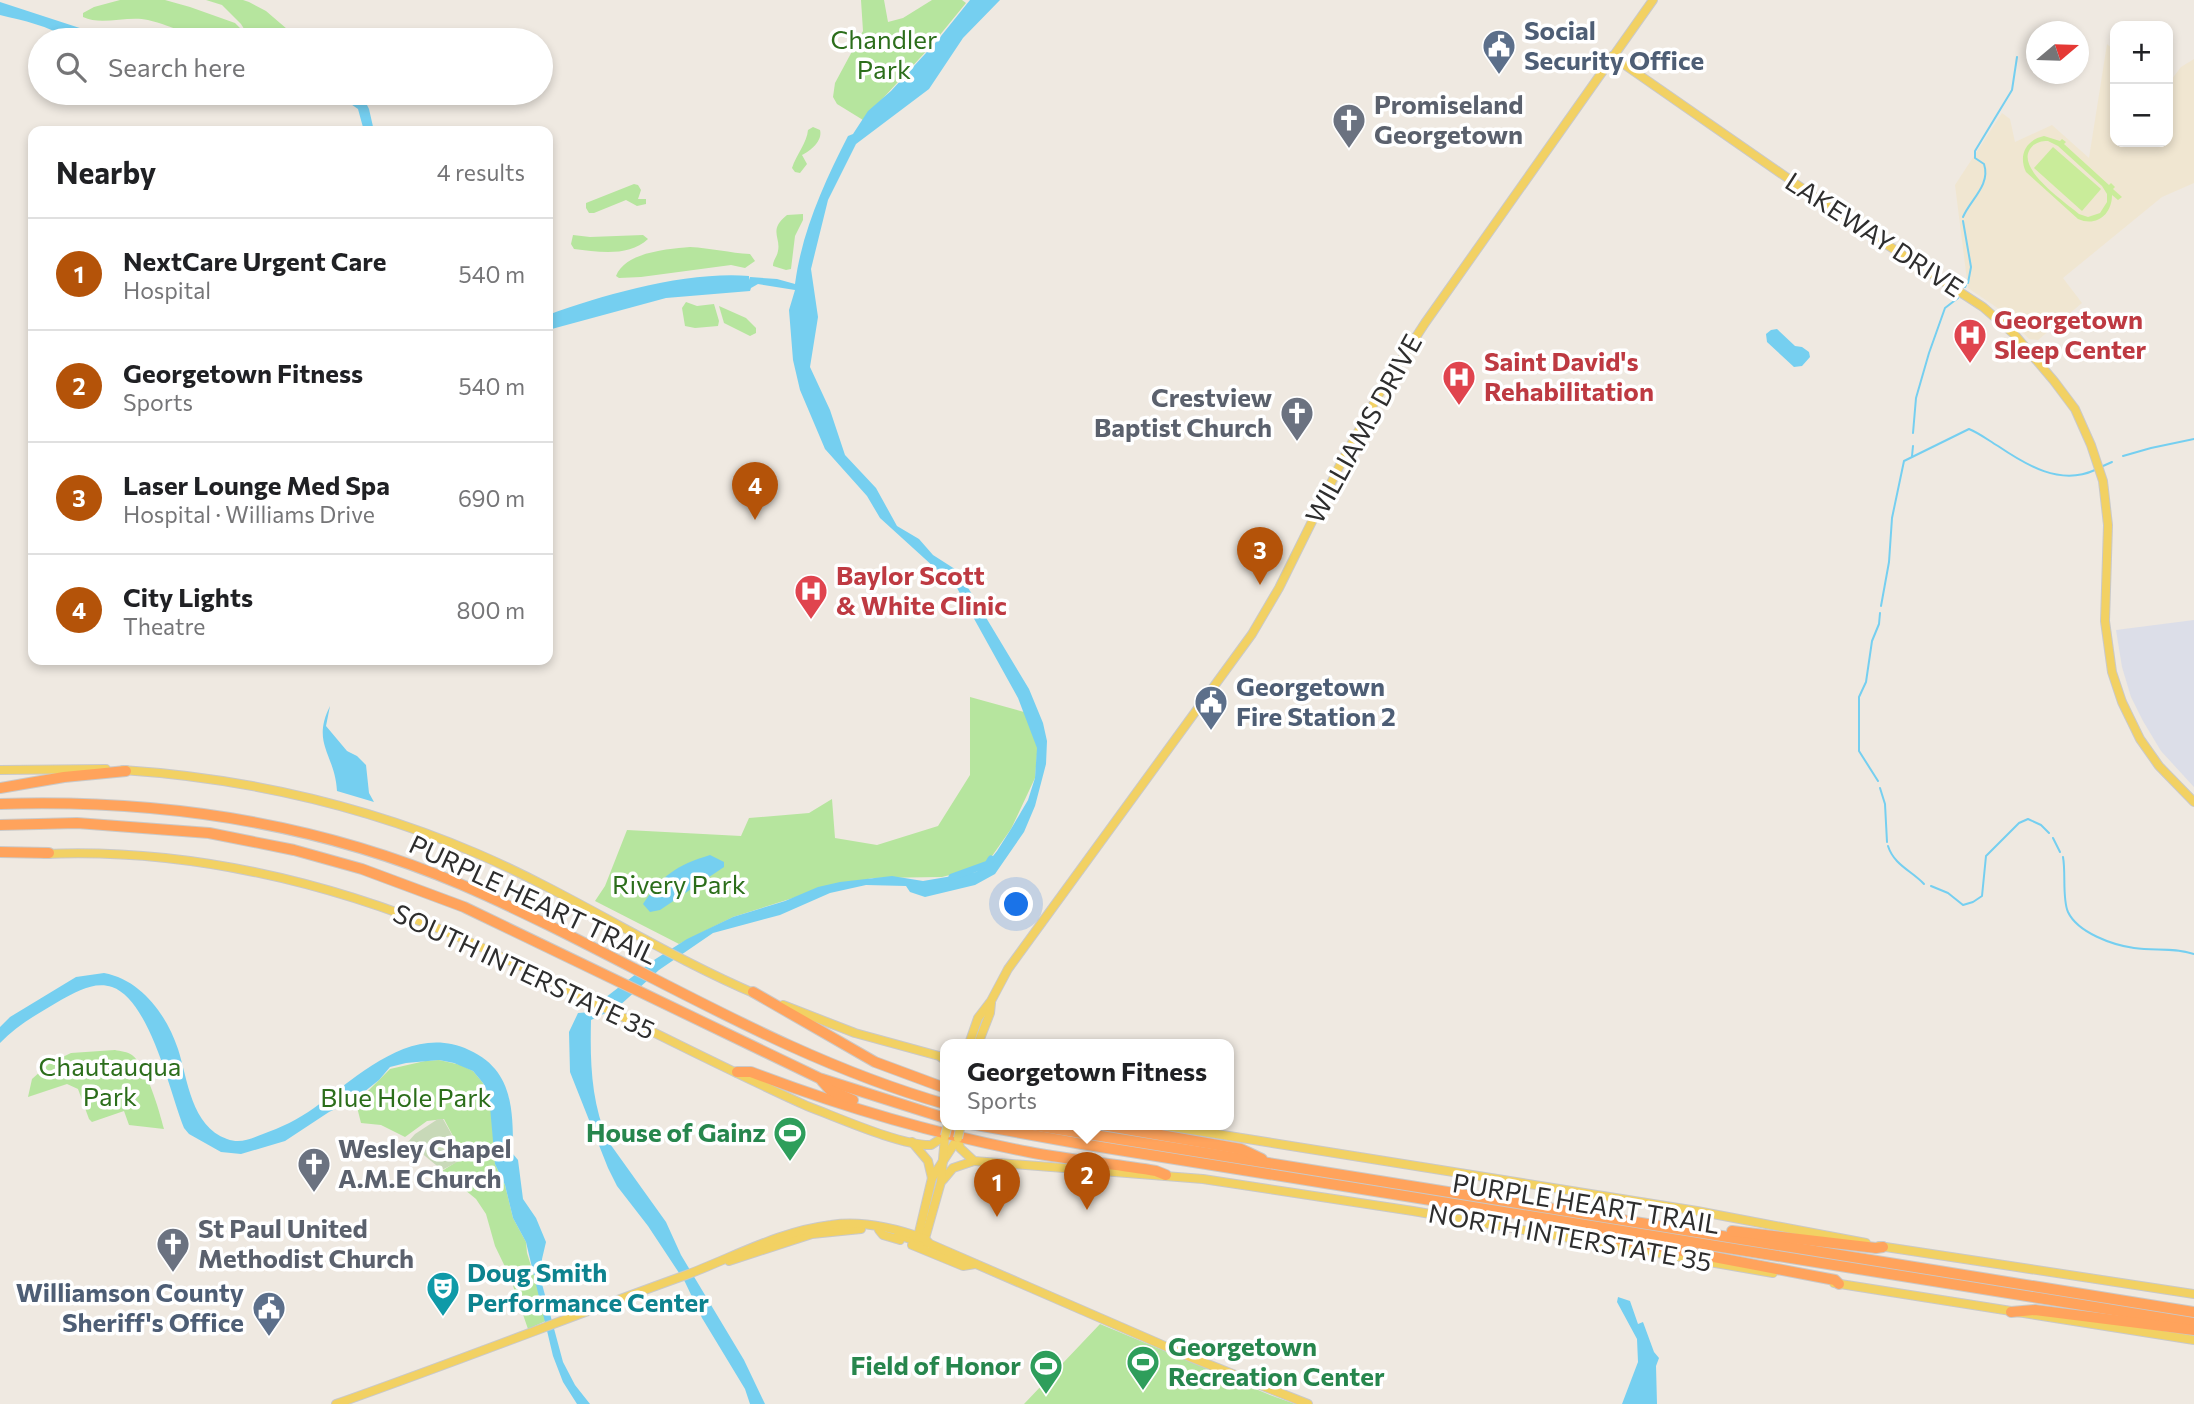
<!DOCTYPE html>
<html lang="en">
<head>
<meta charset="utf-8">
<style>
	body { margin:0; font-family:Commissioner,sans-serif; background:#f6f6f6; color:#202124 }
	.controls { position:absolute; right:21px; top:21px; display:grid; overflow:hidden; border-radius:14px; box-shadow:0 4px 10px #0003 }
	.controls button { width:63px; height:63px; display:grid; place-items:center; padding:0; border:0; border-bottom:2px solid #e0e0e0; background:#fff; color:#202124; font:35px sans-serif }
	.compass { position:absolute; left:2026px; top:21px; width:63px; height:63px; border-radius:50%; background:#fff; box-shadow:0 4px 10px #0003; rotate:71deg }
	.you { position:absolute; left:1017px; top:905px; width:24px; height:24px; margin:-18px; border:5px solid #fff; border-radius:50%; background:#1a73e8; box-shadow:0 0 0 10px #1a73e833 }
	.badge { display:grid; place-items:center; width:46px; height:46px; border-radius:50%; background:#b45309; color:#fff; font-size:23px; font-weight:700 }
	.pin { position:absolute; translate:-50% -58px; filter:drop-shadow(0 2px 4px #0008) }
	.pin::after { content:''; position:absolute; top:37px; width:24px; height:21px; background:inherit; clip-path:polygon(0 0,100% 0,50% 100%) }
	.popup { position:absolute; left:940px; top:1039px; width:294px; height:91px; box-sizing:border-box; display:grid; place-content:center; border-radius:14px; background:#fff; filter:drop-shadow(0 2px 5px #0005); font-size:23px; white-space:nowrap; color:#757577 }
	.popup b { font-size:26px; color:#202124 }
	.popup::after { content:''; position:absolute; left:50%; top:100%; margin-left:-14px; border:14px solid transparent; border-top-color:#fff }
	.list { margin:0; padding:0; list-style:none }
	h2 { display:flex; justify-content:space-between; align-items:center; height:91px; margin:0; padding:0 28px; font-size:30px }
	h2 small { font-size:23px; font-weight:400; color:#757577 }
	.list li { display:grid; grid-template-columns:46px 1fr auto; gap:21px; align-items:center; box-sizing:border-box; height:112px; padding:0 28px; border-top:2px solid #e0e0e0 }
	.list b { display:block; font-size:26px; white-space:nowrap }
	.list p { margin:0; font-size:23px; white-space:nowrap; color:#757577 }
	.list em { font-size:23px; font-style:normal; color:#757577 }
	.icon { flex:none; width:38px; height:38px; fill:none; stroke:currentColor; stroke-width:2; stroke-linecap:round; stroke-linejoin:round }
	.map { position:relative; flex:none; width:2194px; height:1404px; overflow:hidden }
	.search { position:absolute; background:#fff; box-shadow:0 4px 10px #0003; left:28px; top:28px; width:525px; height:77px; display:flex; align-items:center; gap:18px; box-sizing:border-box; padding:0 24px; border-radius:38px; color:#757577; font-size:26px }
	.panel { position:absolute; background:#fff; box-shadow:0 4px 10px #0003; left:28px; top:126px; width:525px; height:539px; border-radius:14px }
	.map>svg:first-child { display:block }
</style>
</head>
<body>
<div class="map">
<svg width="2194" height="1404" viewBox="0 0 2194 1404">
	<rect width="100%" height="100%" fill="#efe9e1"/>
	<path fill="#f0e6d1" d="M 2107,44 L 2115,51 L 2115,142 L 2168,142 L 2168,84 L 2181,67 L 2194,59 L 2194,183 L 2162,197 L 2063,278 L 2082,303 L 2038,340 L 2029,339 L 2002,311 L 1968,288 L 1955,185 L 2002,113 L 2010,119 L 2015,142 L 2052,125 L 2089,158 Z"/>
	<path fill="#dcdee8" d="M 2194,620 L 2194,787 L 2161,751 L 2143,721 L 2131,697 L 2122,667 L 2116,630 Z"/>
	<g fill="#b6e59e">
		<path d="M 120,0 L 165,0 L 190,7 L 235,23 L 242,30 L 244,39 C 213,49 178,27 148,20 C 128,15 102,26 83,17 L 83,13 L 94,7 Z"/>
		<path d="M 206,0 L 243,0 L 249,2 L 266,11 L 287,29 L 306,40 L 251,40 L 241,24 L 222,5 Z"/>
		<path d="M 861,0 L 884,0 L 888,22 L 903,18 L 932,0 L 962,0 L 966,3 L 930,47 L 863,120 L 837,104 L 833,97 L 835,83 L 863,31 Z"/>
		<path d="M 813,127 L 820,130 C 823,141 810,151 802,155 L 807,164 L 800,173 L 795,172 L 792,168 C 796,155 807,143 808,130 Z"/>
		<path d="M 634,184 L 638,185 L 641,190 L 638,199 L 646,199 L 646,204 L 637,206 L 626,200 L 594,213 L 589,213 L 586,208 L 586,203 Z"/>
		<path d="M 803,214 L 803,220 L 795,236 L 791,269 L 786,270 L 773,266 C 773,260 777,257 778,251 C 781,237 768,230 787,215 Z"/>
		<path d="M 573,235 L 590,237 L 643,235 L 648,239 C 629,257 599,252 574,249 L 571,244 Z"/>
		<path d="M 690,247 C 711,248 730,253 750,254 L 755,261 L 745,268 L 731,265 L 641,277 L 619,278 L 616,276 C 625,252 668,249 690,247 Z"/>
		<path d="M 686,302 L 697,306 L 714,304 L 719,321 L 718,326 L 695,328 L 685,326 L 682,308 Z"/>
		<path d="M 719,306 L 746,318 L 756,328 L 756,333 L 750,336 L 724,323 Z"/>
		<path d="M 970,697 L 1024,712 L 1038,743 L 1035,778 L 1011,829 L 985,866 L 942,877 L 872,878 L 793,898 L 733,917 L 679,944 L 595,901 L 605,886 L 627,830 L 741,836 L 749,818 L 809,813 L 832,799 L 835,838 L 877,845 L 938,826 L 970,775 Z"/>
		<path d="M 115,1050 C 120,1051 128,1052 132,1055 C 147,1067 159,1110 164,1129 L 129,1125 L 124,1111 L 92,1122 L 89,1119 L 78,1089 L 67,1084 L 28,1097 L 32,1079 L 50,1063 L 71,1053 Z"/>
		<path d="M 439,1060 L 461,1065 L 473,1071 L 483,1083 L 491,1106 L 495,1164 L 505,1185 L 513,1218 L 526,1242 L 527,1253 L 548,1320 L 528,1329 L 510,1277 L 495,1246 L 486,1214 L 476,1199 L 442,1171 L 464,1157 L 444,1119 L 427,1121 L 405,1137 L 381,1125 L 361,1123 L 356,1103 L 390,1069 L 425,1061 Z"/>
		<path d="M 1100,1324 L 1270,1395 L 1295,1404 L 1024,1404 Z"/>
	</g>
	<path fill="#c8d9b8" d="M 438,1119 L 443,1119 L 465,1158 L 442,1170 L 408,1142 L 415,1134 Z"/>
	<g fill="#c9ec9a" fill-rule="evenodd">
		<path d="M 2044,136 L 2060,141 L 2062,139 L 2066,142 L 2064,144 L 2109,185 L 2111,183 L 2115,187 L 2113,189 L 2122,197 L 2118,200 L 2112,195 C 2112,215 2096,227 2078,219 L 2026,172 C 2018,155 2026,140 2044,136 ZM 2048,141 L 2058,146 L 2102,186 L 2107,194 L 2107,202 L 2100,213 L 2088,217 L 2079,214 C 2065,202 2019,171 2029,151 C 2033,143 2040,141 2048,141 Z"/>
		<path d="M 2053,147 L 2101,189 L 2082,211 L 2034,168 Z"/>
	</g>
	<g fill="#75cff0">
		<path d="M 970,0 L 1000,0 L 963,38 L 929,89 L 856,144 L 828,200 L 811,269 L 818,317 L 810,367 L 830,410 L 845,455 L 876,488 L 897,526 L 919,539 L 933,555 L 958,571 L 1029,689 L 1043,723 L 1047,741 L 1046,764 L 1035,806 L 1024,832 L 995,874 L 975,885 L 925,897 L 910,892 L 906,886 L 866,885 L 830,893 L 780,915 L 713,933 L 659,970 L 618,1007 L 591,1020 C 590,1062 591,1102 608,1141 L 666,1222 L 681,1255 L 744,1360 L 765,1404 L 750,1404 L 745,1389 L 702,1318 L 685,1282 L 648,1226 L 617,1186 L 608,1168 L 570,1072 L 569,1032 L 578,1013 L 592,1012 L 601,1001 L 654,960 L 687,939 L 733,917 L 785,901 L 818,887 L 840,882 L 892,876 L 923,881 L 976,872 L 985,866 L 997,851 L 1011,829 L 1028,800 L 1035,778 L 1037,748 L 1018,698 L 957,588 L 880,518 L 867,496 L 825,449 L 800,390 L 793,360 L 789,310 L 795,290 L 758,284 L 751,288 L 750,291 L 666,298 L 548,330 L 548,315 C 605,294 688,271 749,276 L 749,280 L 750,277 L 777,279 L 795,284 C 802,231 824,183 848,136 L 853,134 L 868,111 L 891,91 L 937,41 Z"/>
		<path d="M 0,2 L 92,32 L 153,36 L 176,40 L 69,40 C 48,25 24,21 0,15 Z"/>
		<path d="M 335,93 L 361,93 L 369,109 L 374,131 L 364,131 L 358,109 Z"/>
		<path d="M 1777,329 L 1795,346 L 1802,347 L 1809,352 L 1810,357 L 1802,366 L 1794,367 L 1767,342 L 1766,334 L 1771,330 Z"/>
		<path d="M 330,706 L 326,726 L 347,751 L 357,756 L 366,765 L 369,793 L 374,802 L 337,791 C 335,754 311,744 330,706 Z"/>
		<path d="M 710,855 L 724,862 L 724,867 L 660,910 L 650,912 L 643,904 C 662,875 677,865 710,855 Z"/>
		<path d="M 104,973 C 142,980 167,1016 178,1049 C 188,1080 191,1126 227,1139 C 240,1144 250,1139 263,1134 C 280,1128 299,1119 314,1108 C 359,1076 411,1023 469,1050 C 514,1070 513,1112 513,1154 L 518,1160 L 523,1199 L 536,1218 L 546,1242 L 542,1259 L 542,1284 L 563,1362 L 575,1385 L 590,1404 L 577,1404 L 563,1382 L 553,1356 L 526,1242 L 513,1218 L 505,1185 L 495,1164 L 489,1095 L 483,1083 L 473,1071 L 454,1063 L 439,1060 L 406,1063 L 390,1067 L 379,1080 L 354,1100 L 329,1112 L 285,1141 L 241,1154 L 221,1152 L 189,1134 L 184,1128 C 170,1093 150,1000 112,987 C 94,981 76,992 61,1000 C 39,1013 17,1025 0,1043 L 0,1027 L 10,1017 L 76,977 Z"/>
		<path d="M 1618,1297 L 1630,1301 L 1638,1324 L 1643,1322 L 1654,1352 L 1659,1358 L 1656,1366 L 1657,1404 L 1622,1404 L 1638,1362 L 1637,1339 L 1617,1302 Z"/>
	</g>
	<g fill="none" stroke-linecap="round" stroke-linejoin="round">
		<g stroke="#75cff0" stroke-width="2">
			<path d="M 1963,217 C 1970,200 1991,185 1984,164 L 1975,158 L 1975,151 L 2012,90 L 2017,57"/>
			<path d="M 1963,221 L 1971,267 L 1968,283"/>
			<path d="M 1965,287 L 1966,285"/>
			<path d="M 1913,433 L 1916,398 L 1929,353 L 1945,308 L 1958,298"/>
			<path d="M 1912,456 L 1913,446"/>
			<path d="M 2123,456 L 2151,448 L 2194,439"/>
			<path d="M 2103,466 L 2112,462"/>
			<path d="M 1881,606 L 1889,562 L 1892,518 L 1904,461 L 1969,429 C 1979,433 1988,440 1998,446 C 2026,465 2060,486 2095,470"/>
			<path d="M 1878,781 L 1859,751 L 1859,697 L 1866,682 L 1872,641 L 1879,624 L 1880,613"/>
			<path d="M 1880,788 L 1885,804 L 1887,842"/>
			<path d="M 2053,838 L 2060,852"/>
			<path d="M 1888,846 C 1894,865 1912,871 1924,884"/>
			<path d="M 2063,857 C 2066,873 2062,899 2068,912 C 2078,933 2113,945 2134,948 C 2155,951 2174,947 2194,954"/>
			<path d="M 1931,886 L 1948,893 L 1963,905 L 1973,902 L 1982,896 L 1986,856 L 2019,823 L 2028,819 L 2041,825 L 2049,833"/>
			<path d="M 523,1274 L 532,1271"/>
		</g>
		<path stroke="#75cff0" stroke-width="7" d="M 952,877 L 988,864 L 991,859"/>
		<defs>
			<g id="major">
				<path d="M 1612,56 L 1832,209 L 1983,307 L 2014,334 L 2054,381 L 2075,409 L 2091,445 L 2103,481 L 2108,525 L 2105,621 L 2112,672 L 2122,702 L 2140,739 L 2159,766 L 2194,802"/>
				<path d="M 0,770 L 106,769"/>
				<path d="M 123,770 C 244,778 366,806 478,854 C 573,895 663,955 758,995"/>
				<path d="M 45,854 C 184,848 327,881 454,935 C 489,950 524,968 559,985 C 641,1026 723,1068 807,1106 C 837,1117 901,1146 931,1145 L 945,1136"/>
				<path d="M 783,1005 L 855,1033 L 939,1056 L 945,1060"/>
				<path d="M 969,1044 L 978,1018 L 991,1001 L 1008,969 L 1252,634 L 1279,588 L 1342,461 L 1379,394 L 1425,323 L 1653,0"/>
				<path d="M 978,1044 L 990,1013 L 991,1003"/>
				<path d="M 1154,1124 L 1697,1211 L 1866,1243"/>
				<path d="M 958,1138 L 960,1148 L 974,1161 L 1203,1179 L 1413,1211 L 1773,1273"/>
				<path d="M 912,1142 L 928,1161 L 932,1178"/>
				<path d="M 943,1180 L 953,1168 L 974,1161"/>
				<path d="M 879,1230 L 883,1235 L 900,1240"/>
				<path d="M 898,1235 L 926,1244"/>
				<path d="M 917,1241 L 932,1178 L 958,1138"/>
				<path d="M 924,1242 L 941,1182 L 945,1136"/>
				<path d="M 912,1245 L 963,1266 L 975,1264"/>
				<path d="M 1879,1246 L 2194,1294"/>
				<path d="M 729,1261 L 812,1234 L 861,1229"/>
				<path d="M 1834,1283 L 2194,1340"/>
				<path d="M 336,1404 C 453,1363 569,1317 686,1275 C 734,1257 780,1231 831,1225 C 863,1220 895,1228 925,1239 L 930,1244 L 1190,1357 L 1308,1404"/>
			</g>
			<g id="highway">
				<path d="M 0,788 L 64,777 L 126,771"/>
				<path d="M 0,804 C 158,799 314,822 460,884 C 623,954 773,1055 945,1104"/>
				<path d="M 0,825 L 77,823 L 209,833 L 294,850 L 362,869 L 464,907 L 819,1078 L 945,1118"/>
				<path d="M 0,852 L 49,853"/>
				<path d="M 753,992 L 875,1062 L 945,1088"/>
				<path d="M 737,1072 L 751,1072 C 840,1106 935,1134 1029,1152 C 1071,1160 1114,1164 1156,1171 L 1166,1175"/>
				<path d="M 822,1081 L 830,1090 L 853,1100"/>
				<path d="M 971,1124 L 1082,1144 L 2194,1323"/>
				<path d="M 1026,1124 L 2194,1312"/>
				<path d="M 1097,1124 L 1241,1149 L 1262,1159"/>
				<path d="M 1574,1227 L 1587,1233 L 1835,1280 L 1839,1284"/>
				<path d="M 1732,1231 L 1876,1248 L 1883,1247"/>
				<path d="M 2011,1312 L 2035,1310 L 2194,1330"/>
			</g>
		</defs>
		<use href="#major" stroke="#c9c9c9" stroke-width="10"/>
		<use href="#highway" stroke="#c9c9c9" stroke-width="12"/>
		<use href="#major" stroke="#f2d163" stroke-width="8"/>
		<use href="#highway" stroke="#ffa35c" stroke-width="10"/>
		<defs>
			<g id="major-bridge">
				<path d="M 945,1136 L 948,1124"/>
				<path d="M 958,1138 L 961,1124"/>
			</g>
		</defs>
		<use href="#major-bridge" stroke="#c9c9c9" stroke-width="10" stroke-linecap="butt"/>
		<use href="#major-bridge" stroke="#f2d163" stroke-width="8"/>
	</g>
	<defs>
		<symbol id="civic-pin" viewBox="-11 -11 22 30"><path d="M0 17L-7.5 6A9.5 9.5 0 1 1 7.5 6Z" fill="#5c6f8a" stroke="#fff"/><path d="M-.6-6.5H3V-4.5H.6V-3L4-1V1h2V6H-6V1h2V-1L-.6-3ZM-1.2 2.5V6h2.4V2.5Z" fill="#fff"/></symbol>
		<symbol id="church-pin" viewBox="-11 -11 22 30"><path d="M0 17L-7.5 6A9.5 9.5 0 1 1 7.5 6Z" fill="#6b7280" stroke="#fff"/><path d="M-1.2-6h2.4v3.5h3.3v2.4h-3.3V6h-2.4V-.1h-3.3v-2.4h3.3Z" fill="#fff"/></symbol>
		<symbol id="hospital-pin" viewBox="-11 -11 22 30"><path d="M0 17L-7.5 6A9.5 9.5 0 1 1 7.5 6Z" fill="#e0444e" stroke="#fff"/><path d="M-5-5h3v3.5h4V-5h3V5h-3V1.5h-4V5h-3Z" fill="#fff"/></symbol>
		<symbol id="stadium-pin" viewBox="-11 -11 22 30"><path d="M0 17L-7.5 6A9.5 9.5 0 1 1 7.5 6Z" fill="#2e9e5b" stroke="#fff"/><path d="M0-5a6.5 5 0 1 0 0 10a6.5 5 0 1 0 0-10ZM-3.5-1.8h7v3.6h-7Z" fill="#fff"/></symbol>
		<symbol id="theatre-pin" viewBox="-11 -11 22 30"><path d="M0 17L-7.5 6A9.5 9.5 0 1 1 7.5 6Z" fill="#0f9aa8" stroke="#fff"/><path d="M-5-5.5Q0-4 5-5.5V0Q5 5 0 6Q-5 5-5 0ZM-3.3-2.5H-1v1.5H-3.3ZM1-2.5H3.3v1.5H1ZM-2.8 1Q0 5.5 2.8 1Z" fill="#fff"/></symbol>
	</defs>
	<g fill-rule="evenodd">
		<use href="#civic-pin" x="1480" y="27" width="38" height="52"/>
		<use href="#church-pin" x="1330" y="101" width="38" height="52"/>
		<use href="#hospital-pin" x="1951" y="316" width="38" height="52"/>
		<use href="#hospital-pin" x="1440" y="358" width="38" height="52"/>
		<use href="#church-pin" x="1278" y="394" width="38" height="52"/>
		<use href="#hospital-pin" x="792" y="572" width="38" height="52"/>
		<use href="#civic-pin" x="1192" y="683" width="38" height="52"/>
		<use href="#stadium-pin" x="771" y="1114" width="38" height="52"/>
		<use href="#church-pin" x="295" y="1145" width="38" height="52"/>
		<use href="#church-pin" x="154" y="1225" width="38" height="52"/>
		<use href="#theatre-pin" x="424" y="1269" width="38" height="52"/>
		<use href="#civic-pin" x="250" y="1289" width="38" height="52"/>
		<use href="#stadium-pin" x="1124" y="1343" width="38" height="52"/>
		<use href="#stadium-pin" x="1027" y="1347" width="38" height="52"/>
	</g>
	<g text-anchor="middle" stroke-width="7" stroke-linejoin="round" paint-order="stroke">
		<g font-size="26" font-weight="bold" fill="#4e5e75" stroke="#fff" text-anchor="start">
			<text x="1524" y="40">Social<tspan x="1524" dy="30">Security Office</tspan></text>
			<text x="1236" y="696">Georgetown<tspan x="1236" dy="30">Fire Station 2</tspan></text>
			<text x="244" y="1302" text-anchor="end">Williamson County<tspan x="244" dy="30">Sheriff's Office</tspan></text>
		</g>
		<g font-size="26" fill="#2c6e1b" stroke="#fff">
			<text x="884" y="49">Chandler<tspan x="884" dy="30">Park</tspan></text>
			<text x="679" y="894">Rivery Park</text>
			<text x="110" y="1076">Chautauqua<tspan x="110" dy="30">Park</tspan></text>
			<text x="406" y="1107">Blue Hole Park</text>
		</g>
		<g font-size="26" font-weight="bold" fill="#5b616d" stroke="#fff" text-anchor="start">
			<text x="1374" y="114">Promiseland<tspan x="1374" dy="30">Georgetown</tspan></text>
			<text x="1272" y="407" text-anchor="end">Crestview<tspan x="1272" dy="30">Baptist Church</tspan></text>
			<text x="338" y="1158">Wesley Chapel<tspan x="338" dy="30">A.M.E Church</tspan></text>
			<text x="198" y="1238">St Paul United<tspan x="198" dy="30">Methodist Church</tspan></text>
		</g>
		<g font-size="26" fill="#2e2e2e" stroke="#fff">
			<text transform="translate(1874 235) rotate(33)" y="9">LAKEWAY DRIVE</text>
			<text transform="translate(1364 429) rotate(-61)" y="9">WILLIAMS DRIVE</text>
			<text transform="translate(533 900) rotate(25)" y="9">PURPLE HEART TRAIL</text>
			<text transform="translate(524 972) rotate(25)" y="9">SOUTH INTERSTATE 35</text>
			<text transform="translate(1586 1204) rotate(9)" y="9">PURPLE HEART TRAIL</text>
			<text transform="translate(1570 1238) rotate(10)" y="9">NORTH INTERSTATE 35</text>
		</g>
		<g font-size="26" font-weight="bold" fill="#be3a42" stroke="#fff" text-anchor="start">
			<text x="1994" y="329">Georgetown<tspan x="1994" dy="30">Sleep Center</tspan></text>
			<text x="1484" y="371">Saint David's<tspan x="1484" dy="30">Rehabilitation</tspan></text>
			<text x="836" y="585">Baylor Scott<tspan x="836" dy="30">&amp; White Clinic</tspan></text>
		</g>
		<g font-size="26" font-weight="bold" fill="#27864d" stroke="#fff" text-anchor="end">
			<text x="766" y="1142">House of Gainz</text>
			<text x="1168" y="1356" text-anchor="start">Georgetown<tspan x="1168" dy="30">Recreation Center</tspan></text>
			<text x="1021" y="1375">Field of Honor</text>
		</g>
		<g font-size="26" font-weight="bold" fill="#0d838f" stroke="#fff" text-anchor="start">
			<text x="467" y="1282">Doug Smith<tspan x="467" dy="30">Performance Center</tspan></text>
		</g>
	</g>
</svg>
<div class="controls">
<button>+</button>
<button>−</button>
</div>
<svg class="compass" viewBox="-18 -18 36 36"><path d="M0-13l5 13h-10z" fill="#e53935"/><path d="M0 13l5-13h-10z" fill="#757577"/></svg>
<div class="you"></div>
<div class="pin badge" style="left:997px;top:1217px">1</div>
<div class="pin badge" style="left:1087px;top:1210px">2</div>
<div class="popup"><b>Georgetown Fitness</b>Sports</div>
<div class="pin badge" style="left:1260px;top:585px">3</div>
<div class="pin badge" style="left:755px;top:520px">4</div>
<div class="search"><svg class="icon" aria-label="search" viewBox="0 0 24 24"><circle cx="10" cy="10" r="6"/><path d="M15 15l6 6"/></svg>Search here</div>
<section class="panel">
<h2>Nearby<small>4 results</small></h2>
<ul class="list">
<li><span class="badge">1</span><div><b>NextCare Urgent Care</b><p>Hospital</p></div><em>540 m</em></li>
<li><span class="badge">2</span><div><b>Georgetown Fitness</b><p>Sports</p></div><em>540 m</em></li>
<li><span class="badge">3</span><div><b>Laser Lounge Med Spa</b><p>Hospital · Williams Drive</p></div><em>690 m</em></li>
<li><span class="badge">4</span><div><b>City Lights</b><p>Theatre</p></div><em>800 m</em></li>
</ul>
</section>
</div>
</body>
</html>
